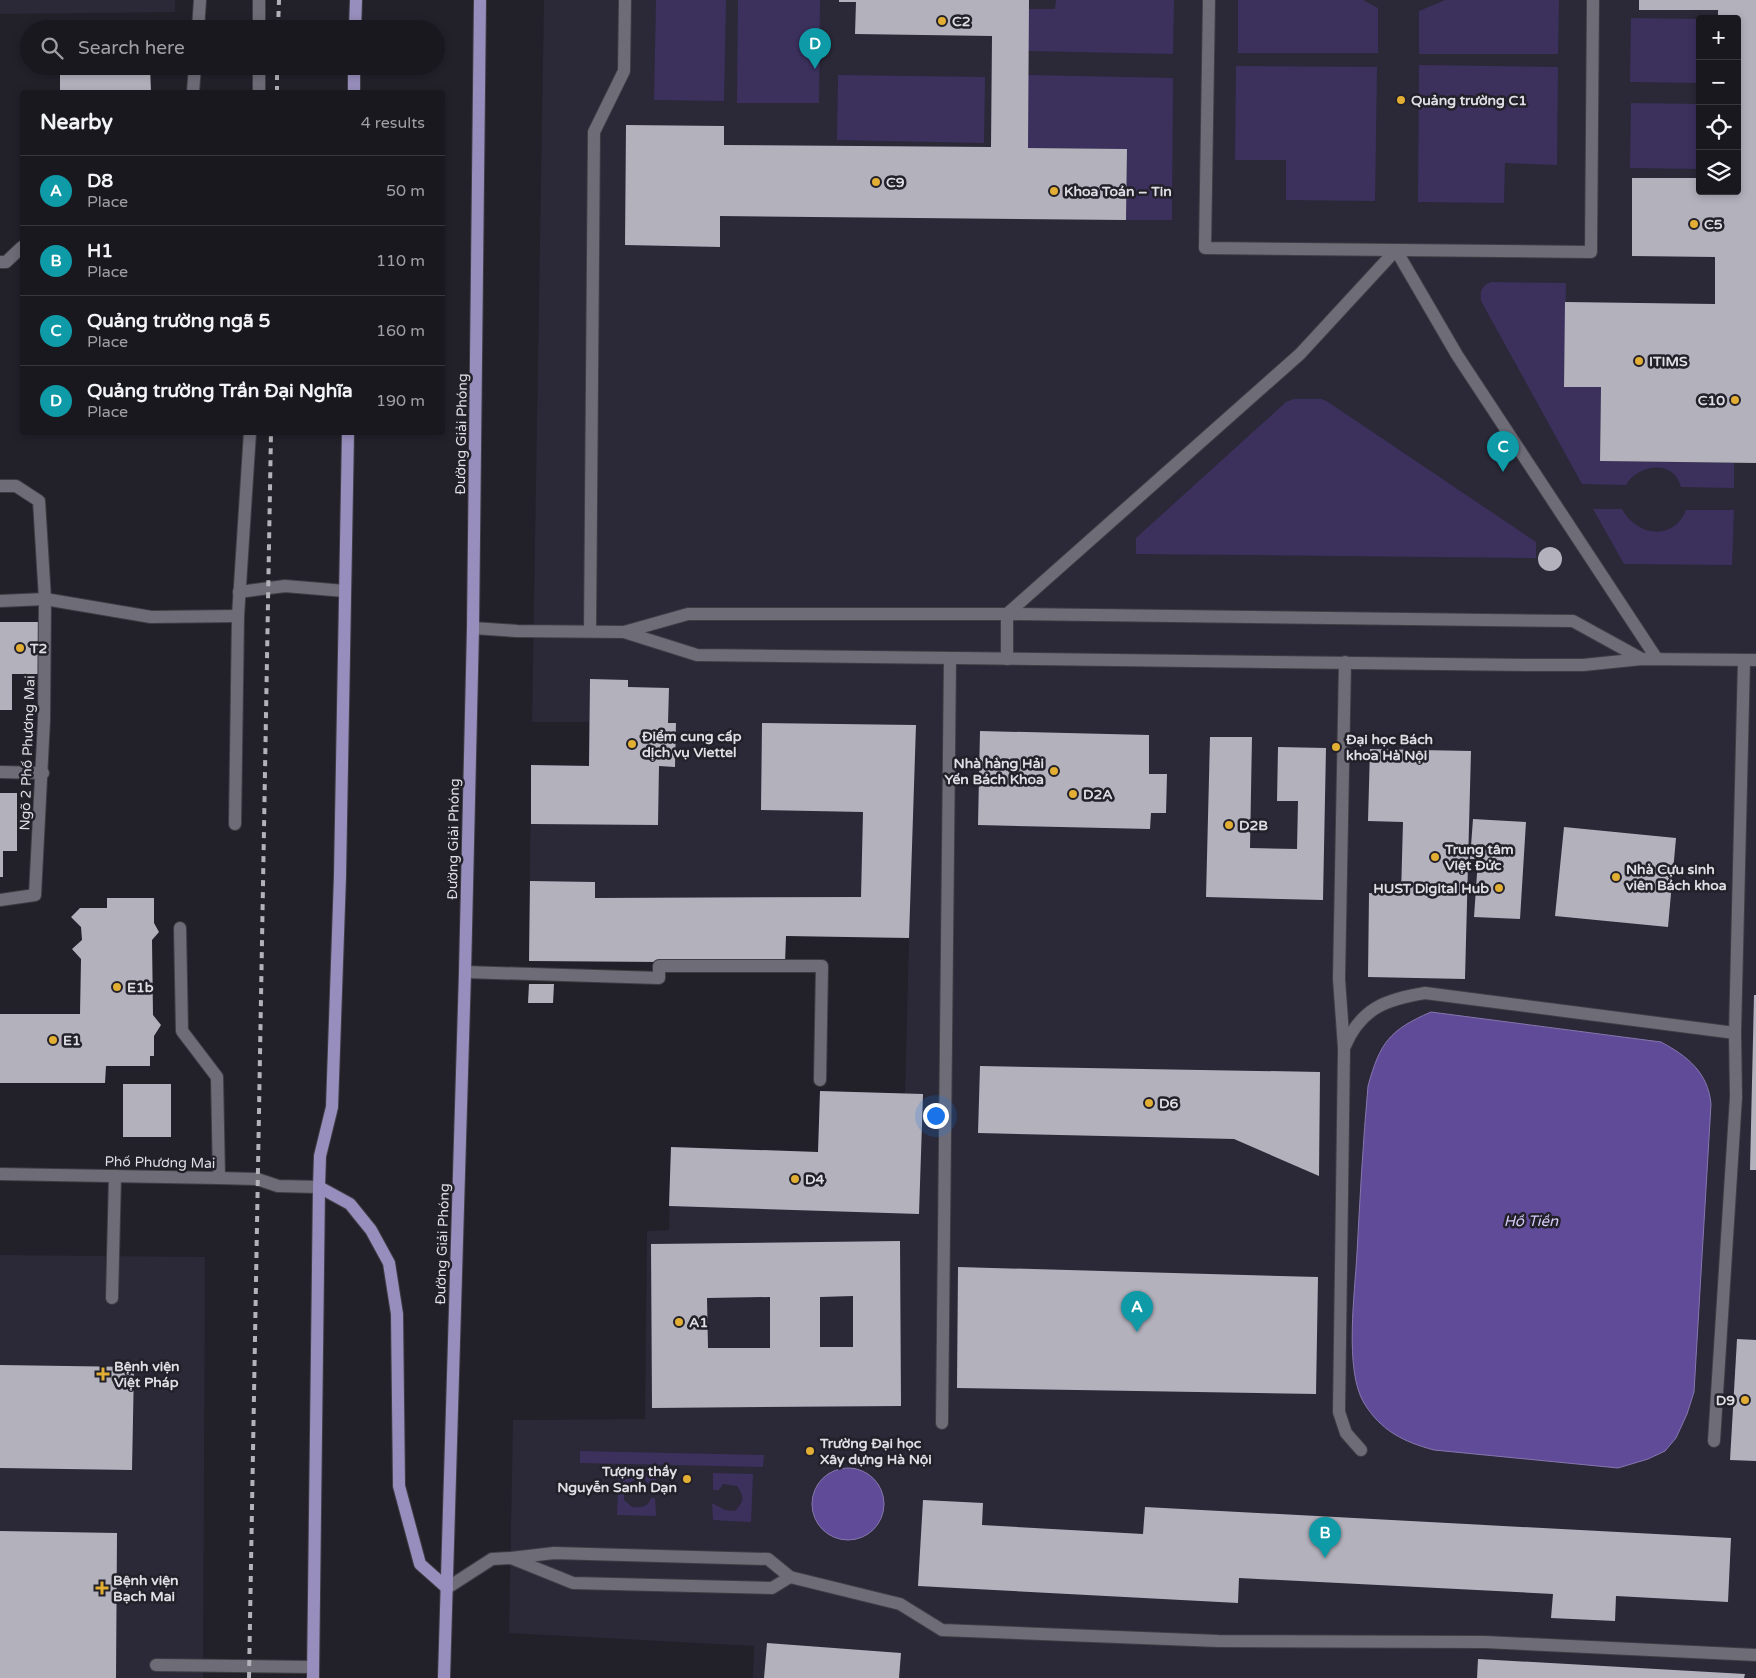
<!DOCTYPE html>
<html lang="en">
<head>
<meta charset="utf-8">
<style>
	body { margin:0; font-family:"Varela Round",sans-serif; background:#27252c; color:#f1f3f6 }
	.controls { position:absolute; right:15px; top:15px; display:grid; overflow:hidden; border-radius:5px; box-shadow:0 2px 8px #0003 }
	.controls button { width:45px; height:45px; display:grid; place-items:center; padding:0; border:0; border-bottom:1px solid #38373d; background:#1a181f; color:#f1f3f6; font:25px sans-serif }
	.you { position:absolute; left:935px; top:1115px; width:18px; height:18px; margin:-12px; border:4px solid #fff; border-radius:50%; background:#1a73e8; box-shadow:0 0 0 8px #1a73e833 }
	.badge { display:grid; place-items:center; width:32px; height:32px; border-radius:50%; background:#e3ae34; color:#fff; font-size:16px; font-weight:700 }
	.pin { position:absolute; translate:-50% -41px; filter:drop-shadow(0 1px 2px #0008) }
	.pin::after { content:''; position:absolute; top:26px; width:18px; height:15px; background:inherit; clip-path:polygon(0 0,100% 0,50% 100%) }
	.list { margin:0; padding:0; list-style:none }
	h2 { display:flex; justify-content:space-between; align-items:center; height:65px; margin:0; padding:0 20px; font-size:21px }
	h2 small { font-size:16px; font-weight:400; color:#9fa0a4 }
	.list li { display:grid; grid-template-columns:32px 1fr auto; gap:15px; align-items:center; box-sizing:border-box; height:70px; padding:0 20px; border-top:1px solid #38373d }
	.list b { display:block; font-size:19px; white-space:nowrap }
	.list p { margin:0; font-size:16px; white-space:nowrap; color:#9fa0a4 }
	.list em { font-size:16px; font-style:normal; color:#9fa0a4 }
	.icon { flex:none; width:28px; height:28px; fill:none; stroke:currentColor; stroke-width:2; stroke-linecap:round; stroke-linejoin:round }
	.map { position:relative; flex:none; width:1756px; height:1678px; overflow:hidden }
	.search { position:absolute; background:#1a181f; box-shadow:0 2px 8px #0003; left:20px; top:20px; width:425px; height:55px; display:flex; align-items:center; gap:12px; box-sizing:border-box; padding:0 18px; border-radius:28px; color:#9fa0a4; font-size:19px }
	.panel { position:absolute; background:#1a181f; box-shadow:0 2px 8px #0003; left:20px; top:90px; width:425px; height:345px; border-radius:5px }
	.map>svg:first-child { display:block }
</style>
</head>
<body>
<div class="map">
<svg width="1756" height="1678" viewBox="0 0 1756 1678">
	<rect width="100%" height="100%" fill="#222029"/>
	<g fill="#2b2837" fill-rule="evenodd">
		<path d="M 0,0 L 175,0 L 175,12 L 0,14 Z"/>
		<path d="M 544,0 L 1756,0 L 1756,1678 L 753,1678 L 754,1646 L 509,1633 L 513,1420 L 645,1419 L 647,1231 L 669,1230 L 671,1147 L 818,1152 L 820,1091 L 905,1094 L 909,938 L 786,936 L 785,963 L 529,961 L 531,765 L 589,765 L 589,722 L 532,722 ZM 1700,19 L 1737,19 L 1737,191 L 1700,191 Z"/>
		<path d="M 0,1255 L 205,1257 L 203,1678 L 0,1678 Z"/>
	</g>
	<g fill="#3c305d">
		<path d="M 656,0 L 726,0 L 724,101 L 654,100 Z"/>
		<path d="M 738,0 L 820,0 L 819,103 L 737,103 Z"/>
		<path d="M 1056,0 L 1174,0 L 1173,54 L 1028,51 L 1028,9 L 1055,9 Z"/>
		<path d="M 1238,0 L 1363,0 L 1378,8 L 1378,53 L 1238,53 Z"/>
		<path d="M 1445,0 L 1559,0 L 1558,54 L 1419,54 L 1419,11 Z"/>
		<path d="M 1631,18 L 1700,19 L 1700,83 L 1630,82 Z"/>
		<path d="M 1419,65 L 1558,67 L 1557,165 L 1505,163 L 1504,203 L 1418,202 Z"/>
		<path d="M 1236,66 L 1377,67 L 1375,201 L 1286,200 L 1286,160 L 1235,160 Z"/>
		<path d="M 838,75 L 985,77 L 984,143 L 837,140 Z"/>
		<path d="M 1028,75 L 1173,78 L 1172,220 L 1126,220 L 1127,149 L 1028,148 Z"/>
		<path d="M 1631,103 L 1700,104 L 1700,169 L 1630,168 Z"/>
		<path d="M 1491,282 L 1566,283 L 1564,387 L 1601,387 L 1600,461 L 1734,463 L 1734,488 L 1681,487 C 1674,459 1638,464 1626,485 L 1582,484 L 1481,301 C 1480,291 1481,286 1491,282 Z"/>
		<path d="M 1294,399 L 1322,399 L 1328,402 L 1536,542 L 1536,558 L 1136,554 L 1136,538 L 1286,402 Z"/>
		<path d="M 1593,509 L 1622,509 C 1637,537 1674,541 1686,510 L 1734,510 L 1732,565 L 1624,564 Z"/>
		<path d="M 580,1451 L 764,1455 L 763,1467 L 580,1463 Z"/>
		<path d="M 619,1469 L 657,1471 L 655,1487 L 651,1487 L 644,1479 C 630,1479 624,1485 624,1500 L 632,1507 C 642,1508 648,1507 651,1498 L 655,1498 L 656,1516 L 617,1515 Z"/>
		<path d="M 713,1473 L 753,1474 L 751,1522 L 713,1520 L 712,1503 L 725,1510 L 735,1511 C 744,1501 745,1498 737,1486 L 723,1484 L 719,1490 L 713,1490 Z"/>
	</g>
	<g fill="#604b98" stroke="#8677af">
		<path d="M 1431,1012 L 1661,1042 C 1687,1056 1708,1072 1711,1104 L 1694,1392 L 1687,1414 L 1676,1438 L 1665,1451 L 1648,1459 L 1618,1468 L 1434,1450 C 1404,1442 1381,1431 1364,1403 C 1344,1370 1355,1292 1357,1253 C 1360,1197 1363,1141 1368,1086 C 1380,1043 1389,1030 1431,1012 Z"/>
		<circle cx="848" cy="1504" r="36"/>
	</g>
	<g fill="#b3b1bc" fill-rule="evenodd">
		<path d="M 839,0 L 1029,0 L 1028,148 L 1127,149 L 1126,220 L 720,216 L 720,247 L 625,245 L 626,125 L 724,126 L 724,145 L 991,147 L 992,36 L 855,34 L 856,2 L 839,2 Z"/>
		<path d="M 1639,0 L 1756,0 L 1756,463 L 1600,461 L 1601,387 L 1564,387 L 1565,302 L 1715,304 L 1715,257 L 1632,256 L 1632,178 L 1700,178 L 1700,191 L 1737,191 L 1737,19 L 1718,19 L 1718,10 L 1639,10 Z"/>
		<path d="M 60,66 L 150,66 L 151,92 L 60,92 Z"/>
		<circle cx="1550" cy="559" r="12"/>
		<path d="M 0,622 L 39,622 L 39,674 L 12,674 L 12,710 L 0,710 Z"/>
		<path d="M 590,679 L 628,680 L 628,687 L 669,688 L 668,723 L 676,723 L 675,767 L 659,766 L 658,825 L 531,824 L 531,765 L 589,766 Z"/>
		<path d="M 762,723 L 916,725 L 909,938 L 786,936 L 785,963 L 529,961 L 530,881 L 595,882 L 595,898 L 861,897 L 863,812 L 761,810 Z"/>
		<path d="M 980,731 L 1149,735 L 1149,774 L 1167,774 L 1166,813 L 1151,813 L 1150,829 L 978,825 Z"/>
		<path d="M 1210,737 L 1252,737 L 1250,848 L 1297,849 L 1298,801 L 1277,801 L 1278,747 L 1326,748 L 1323,900 L 1206,897 Z"/>
		<path d="M 1370,749 L 1471,751 L 1465,979 L 1368,977 L 1369,893 L 1401,894 L 1403,822 L 1368,821 Z"/>
		<path d="M 0,793 L 17,793 L 17,851 L 3,851 L 3,877 L 0,877 Z"/>
		<path d="M 1473,819 L 1526,822 L 1520,919 L 1474,917 L 1478,859 L 1470,859 Z"/>
		<path d="M 1564,827 L 1676,838 L 1668,927 L 1555,916 Z"/>
		<path d="M 107,898 L 154,898 L 154,923 L 159,932 L 152,940 L 153,1015 L 161,1025 L 154,1036 L 154,1056 L 150,1056 L 150,1066 L 106,1066 L 105,1083 L 0,1083 L 0,1014 L 80,1014 L 81,959 L 72,949 L 82,940 L 81,927 L 71,917 L 80,908 L 107,908 Z"/>
		<path d="M 529,984 L 554,984 L 553,1003 L 528,1003 Z"/>
		<path d="M 1754,995 L 1756,995 L 1756,1170 L 1750,1170 Z"/>
		<path d="M 980,1066 L 1320,1072 L 1319,1176 L 1234,1139 L 978,1133 Z"/>
		<rect x="123" y="1084" width="48" height="53"/>
		<path d="M 820,1091 L 923,1094 L 919,1214 L 669,1206 L 671,1147 L 818,1152 Z"/>
		<path d="M 900,1241 L 901,1406 L 652,1408 L 651,1244 ZM 853,1296 L 853,1347 L 820,1347 L 820,1297 ZM 770,1297 L 770,1348 L 708,1348 L 707,1298 Z"/>
		<path d="M 958,1267 L 1318,1277 L 1316,1394 L 957,1388 Z"/>
		<path d="M 1737,1339 L 1756,1340 L 1756,1461 L 1730,1460 Z"/>
		<path d="M 0,1365 L 134,1367 L 132,1470 L 0,1468 Z"/>
		<path d="M 923,1500 L 983,1503 L 982,1525 L 1143,1534 L 1145,1507 L 1731,1538 L 1728,1602 L 1616,1596 L 1615,1621 L 1551,1618 L 1553,1594 L 1239,1578 L 1238,1603 L 918,1586 Z"/>
		<path d="M 0,1531 L 117,1533 L 116,1678 L 0,1678 Z"/>
		<path d="M 767,1643 L 901,1653 L 899,1678 L 764,1678 Z"/>
		<path d="M 1478,1659 L 1745,1674 L 1744,1678 L 1477,1678 Z"/>
	</g>
	<g fill="none" stroke-linecap="round" stroke-linejoin="round">
		<defs>
			<g id="lane">
				<path d="M 259,0 L 259,29"/>
				<path d="M 1209,0 L 1205,248 L 1591,252 L 1593,0"/>
				<path d="M 259,66 L 259,92"/>
				<path d="M 0,486 L 16,486 L 39,501 L 45,599 L 44,720 L 35,895 L 0,900"/>
				<path d="M 239,592 L 285,586 L 345,591"/>
				<path d="M 0,601 L 45,599 L 151,617 L 238,616"/>
				<path d="M 473,628 L 517,631 L 624,632 L 697,655 L 1530,665 L 1583,665 L 1642,659 L 1756,660"/>
				<path d="M 590,631 L 594,132 L 624,71 L 625,0"/>
				<path d="M 624,632 L 688,614 L 1007,614 L 1573,621 L 1642,659"/>
				<path d="M 1007,659 L 1007,614 L 1300,354 L 1396,250 L 1457,355 L 1657,659"/>
				<path d="M 1345,662 L 1339,979 L 1344,1048 L 1339,1412 L 1346,1433 L 1361,1450"/>
				<path d="M 0,772 L 43,773"/>
				<path d="M 235,824 L 238,616 L 250,432"/>
				<path d="M 180,928 L 182,1031 L 217,1077 L 219,1178"/>
				<path d="M 465,972 L 659,978 L 659,966 L 822,966 L 820,1080"/>
				<path d="M 1345,1046 C 1361,1008 1387,999 1425,993 L 1735,1033"/>
				<path d="M 112,1298 L 115,1176"/>
				<path d="M 942,1423 L 950,658"/>
				<path d="M 1714,1441 L 1736,1097 L 1735,1033 L 1744,660"/>
				<path d="M 511,1558 L 554,1553 L 768,1559 L 790,1577 L 900,1604 L 942,1630 L 1218,1641 L 1485,1642 L 1756,1655"/>
				<path d="M 447,1588 L 492,1559 L 511,1558 L 573,1583 L 772,1588 L 790,1577"/>
				<path d="M 156,1665 L 313,1667"/>
			</g>
			<g id="street">
				<path d="M 198,29 L 200,0"/>
				<path d="M 193,92 L 195,66"/>
				<path d="M 0,262 L 6,262 L 22,247"/>
			</g>
			<path id="secondary" d="M 0,1174 L 219,1178 L 257,1179 L 278,1186 L 319,1187"/>
			<g id="primary">
				<path d="M 355,29 L 356,0"/>
				<path d="M 354,92 L 354,66"/>
				<path d="M 319,1187 L 350,1204 L 371,1230 L 389,1263 L 397,1314 L 399,1486 L 420,1564 L 447,1588"/>
				<path d="M 313,1678 L 319,1187 L 320,1156 L 332,1107 L 340,876 L 348,432"/>
				<path d="M 444,1678 L 465,972 L 473,628 L 480,0"/>
			</g>
		</defs>
		<use href="#lane" stroke="#3e3d44" stroke-width="14"/>
		<use href="#street" stroke="#3e3d44" stroke-width="14"/>
		<use href="#secondary" stroke="#3e3d44" stroke-width="14"/>
		<use href="#primary" stroke="#3e3d44" stroke-width="14"/>
		<use href="#lane" stroke="#6e6c77" stroke-width="12"/>
		<use href="#street" stroke="#6e6c77" stroke-width="12"/>
		<use href="#secondary" stroke="#6e6c77" stroke-width="12"/>
		<use href="#primary" stroke="#988ebd" stroke-width="12"/>
		<g stroke="#b4b2b9" stroke-width="4" stroke-dasharray="6 6" stroke-linecap="butt">
			<path d="M 278,29 L 279,0"/>
			<path d="M 277,92 L 277,66"/>
			<path d="M 249,1678 L 271,432"/>
		</g>
	</g>
	<g fill="#e3ae34" stroke="#222029" stroke-width="2">
		<circle cx="942" cy="21" r="5"/>
		<circle cx="1401" cy="100" r="5"/>
		<circle cx="876" cy="182" r="5"/>
		<circle cx="1054" cy="191" r="5"/>
		<circle cx="1694" cy="224" r="5"/>
		<circle cx="1639" cy="361" r="5"/>
		<circle cx="1735" cy="400" r="5"/>
		<circle cx="20" cy="648" r="5"/>
		<circle cx="632" cy="744" r="5"/>
		<circle cx="1336" cy="747" r="5"/>
		<circle cx="1054" cy="771" r="5"/>
		<circle cx="1073" cy="794" r="5"/>
		<circle cx="1229" cy="825" r="5"/>
		<circle cx="1435" cy="857" r="5"/>
		<circle cx="1616" cy="877" r="5"/>
		<circle cx="1499" cy="888" r="5"/>
		<circle cx="117" cy="987" r="5"/>
		<circle cx="53" cy="1040" r="5"/>
		<circle cx="1149" cy="1103" r="5"/>
		<circle cx="795" cy="1179" r="5"/>
		<circle cx="679" cy="1322" r="5"/>
		<path d="M100.5 1366.5h5v5h5v5h-5v5h-5v-5h-5v-5h5z"/>
		<circle cx="1745" cy="1400" r="5"/>
		<circle cx="810" cy="1451" r="5"/>
		<circle cx="687" cy="1479" r="5"/>
		<path d="M99.5 1580.5h5v5h5v5h-5v5h-5v-5h-5v-5h5z"/>
	</g>
	<g text-anchor="middle" stroke-width="5" stroke-linejoin="round" paint-order="stroke">
		<g font-size="14" font-weight="bold" fill="#dfdee4" stroke="#222029" text-anchor="start">
			<text x="952" y="26">C2</text>
			<text x="1411" y="105">Quảng trường C1</text>
			<text x="886" y="187">C9</text>
			<text x="1064" y="196">Khoa Toán – Tin</text>
			<text x="1704" y="229">C5</text>
			<text x="1649" y="366">ITIMS</text>
			<text x="1725" y="405" text-anchor="end">C10</text>
			<text x="30" y="653">T2</text>
			<text x="642" y="741">Điểm cung cấp<tspan x="642" dy="16">dịch vụ Viettel</tspan></text>
			<text x="1346" y="744">Đại học Bách<tspan x="1346" dy="16">khoa Hà Nội</tspan></text>
			<text x="1044" y="768" text-anchor="end">Nhà hàng Hải<tspan x="1044" dy="16">Yến Bách Khoa</tspan></text>
			<text x="1083" y="799">D2A</text>
			<text x="1239" y="830">D2B</text>
			<text x="1445" y="854">Trung tâm<tspan x="1445" dy="16">Việt Đức</tspan></text>
			<text x="1626" y="874">Nhà Cựu sinh<tspan x="1626" dy="16">viên Bách khoa</tspan></text>
			<text x="1489" y="893" text-anchor="end">HUST Digital Hub</text>
			<text x="127" y="992">E1b</text>
			<text x="63" y="1045">E1</text>
			<text x="1159" y="1108">D6</text>
			<text x="805" y="1184">D4</text>
			<text x="689" y="1327">A1</text>
			<text x="114" y="1371">Bệnh viện<tspan x="114" dy="16">Việt Pháp</tspan></text>
			<text x="1735" y="1405" text-anchor="end">D9</text>
			<text x="820" y="1448">Trường Đại học<tspan x="820" dy="16">Xây dựng Hà Nội</tspan></text>
			<text x="677" y="1476" text-anchor="end">Tượng thầy<tspan x="677" dy="16">Nguyễn Sanh Dạn</tspan></text>
			<text x="113" y="1585">Bệnh viện<tspan x="113" dy="16">Bạch Mai</tspan></text>
		</g>
		<g font-size="14" fill="#dfdee4" stroke="#222029">
			<text transform="translate(461 434) rotate(-89)" y="5">Đường Giải Phóng</text>
			<text transform="translate(27 753) rotate(-88)" y="5">Ngõ 2 Phố Phương Mai</text>
			<text transform="translate(453 839) rotate(-89)" y="5">Đường Giải Phóng</text>
			<text transform="translate(160 1162) rotate(1)" y="5">Phố Phương Mai</text>
			<text transform="translate(442 1244) rotate(-88)" y="5">Đường Giải Phóng</text>
		</g>
		<g font-size="15" font-style="italic" fill="#d5ccf8" stroke="#222029">
			<text x="1531" y="1226">Hồ Tiền</text>
		</g>
	</g>
</svg>
<div class="controls">
<button>+</button>
<button>−</button>
<button><svg class="icon" aria-label="locate" viewBox="0 0 24 24"><circle cx="12" cy="12" r="6"/><path d="M12 2v4M12 18v4M2 12h4M18 12h4"/></svg></button>
<button><svg class="icon" aria-label="layers" viewBox="0 0 24 24"><path d="M12 4l9 5-9 5-9-5zM3 14l9 5 9-5"/></svg></button>
</div>
<div class="you"></div>
<div class="pin badge" style="left:1137px;top:1332px;background:#0f9aa8">A</div>
<div class="pin badge" style="left:1325px;top:1558px;background:#0f9aa8">B</div>
<div class="pin badge" style="left:1503px;top:472px;background:#0f9aa8">C</div>
<div class="pin badge" style="left:815px;top:69px;background:#0f9aa8">D</div>
<div class="search"><svg class="icon" aria-label="search" viewBox="0 0 24 24"><circle cx="10" cy="10" r="6"/><path d="M15 15l6 6"/></svg>Search here</div>
<section class="panel">
<h2>Nearby<small>4 results</small></h2>
<ul class="list">
<li><span class="badge" style="background:#0f9aa8">A</span><div><b>D8</b><p>Place</p></div><em>50 m</em></li>
<li><span class="badge" style="background:#0f9aa8">B</span><div><b>H1</b><p>Place</p></div><em>110 m</em></li>
<li><span class="badge" style="background:#0f9aa8">C</span><div><b>Quảng trường ngã 5</b><p>Place</p></div><em>160 m</em></li>
<li><span class="badge" style="background:#0f9aa8">D</span><div><b>Quảng trường Trần Đại Nghĩa</b><p>Place</p></div><em>190 m</em></li>
</ul>
</section>
</div>
</body>
</html>
